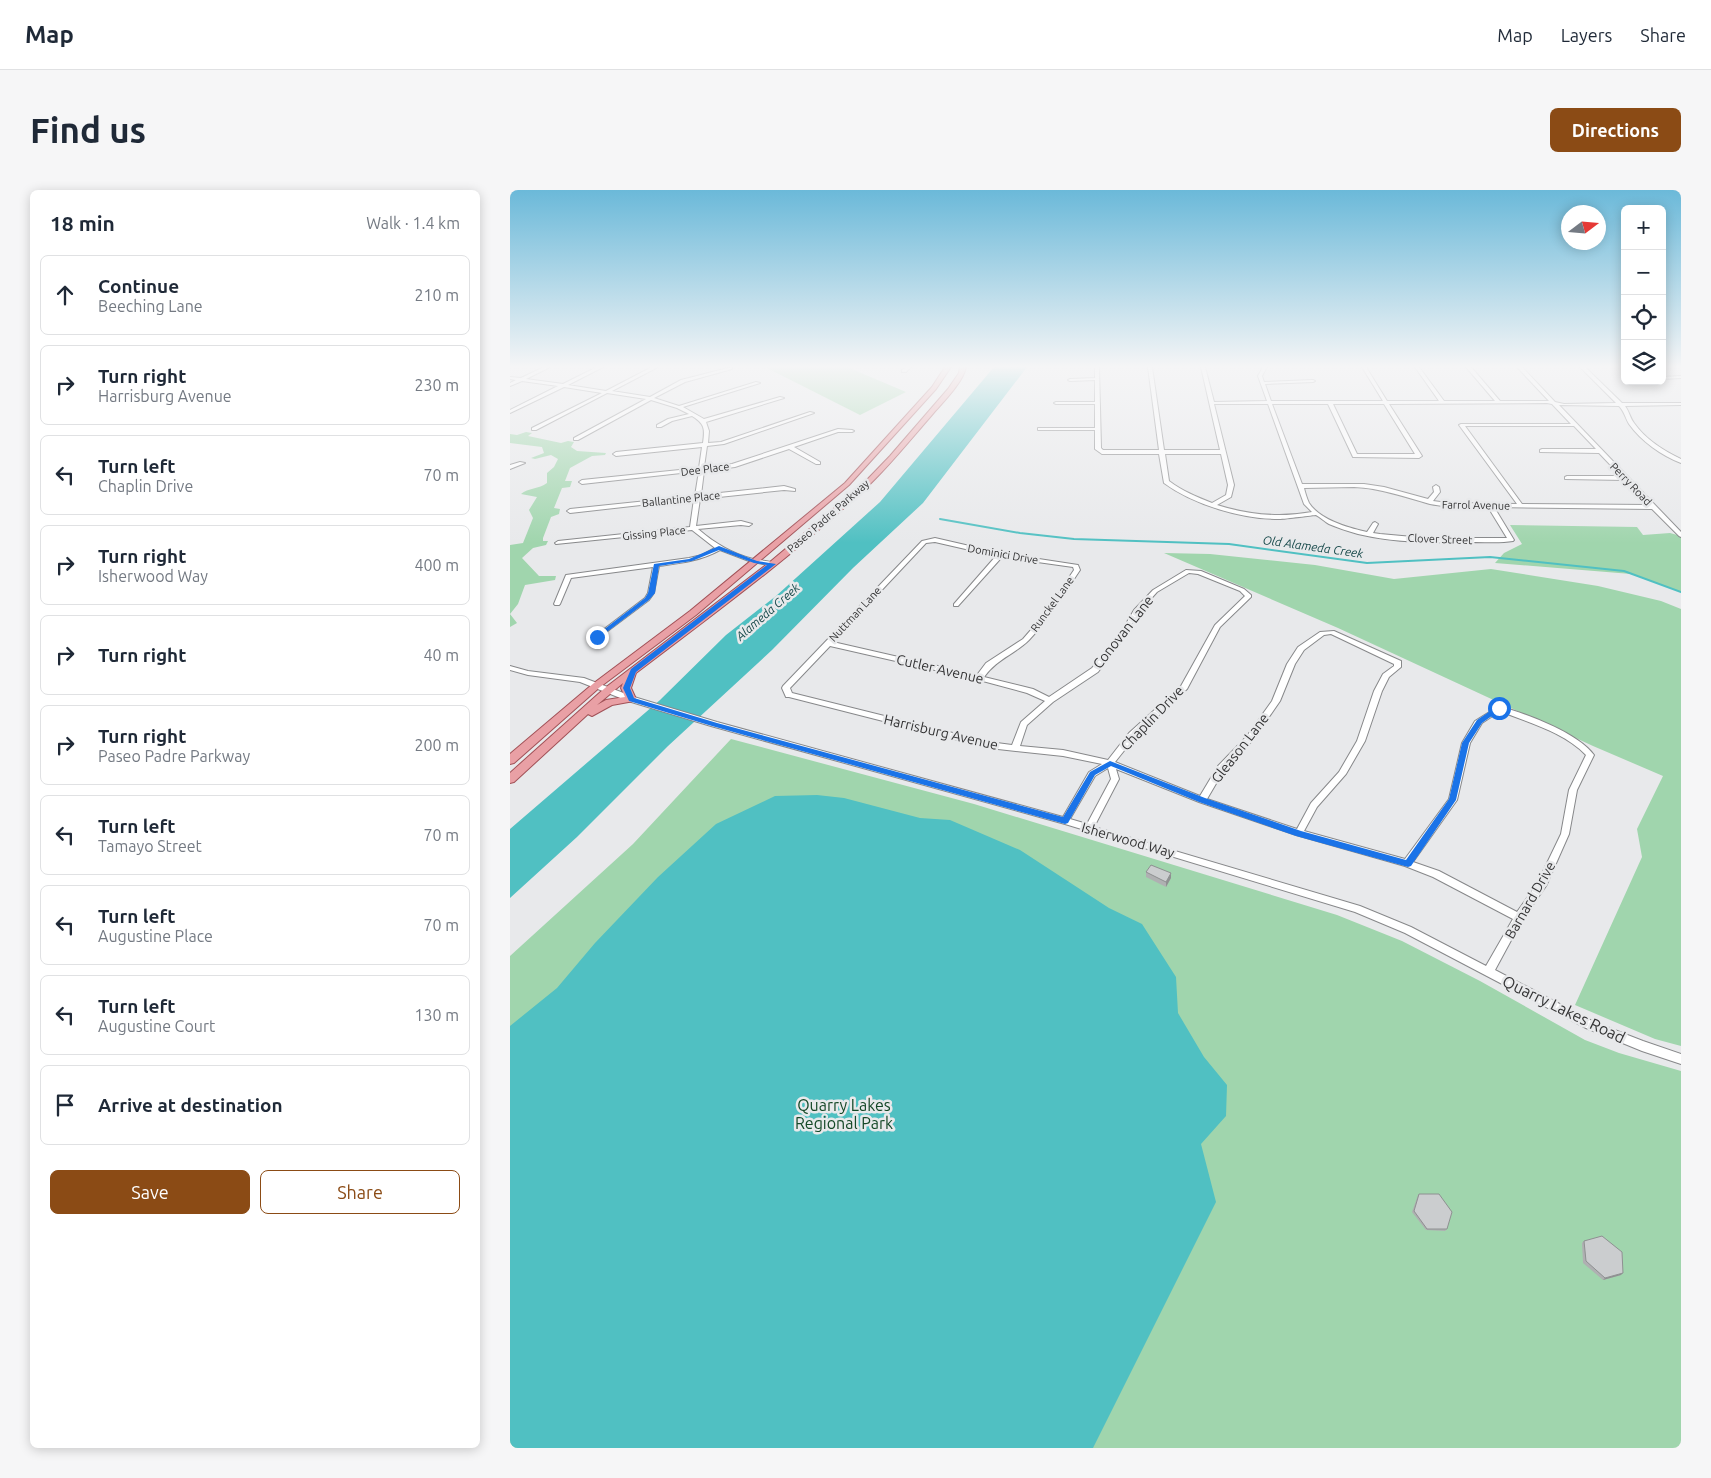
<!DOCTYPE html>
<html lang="en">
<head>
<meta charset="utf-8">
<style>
	body { margin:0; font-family:Ubuntu,sans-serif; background:#f6f6f7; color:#1f2937 }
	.controls { position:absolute; right:15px; top:15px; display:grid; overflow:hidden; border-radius:8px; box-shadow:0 2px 12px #0003 }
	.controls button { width:45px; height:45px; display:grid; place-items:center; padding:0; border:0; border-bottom:1px solid #e0e1e3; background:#fff; color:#1f2937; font:25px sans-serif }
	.compass { position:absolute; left:1051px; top:15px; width:45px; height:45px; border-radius:50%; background:#fff; box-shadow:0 2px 12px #0003; rotate:74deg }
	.stop { position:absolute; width:15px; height:15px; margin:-11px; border:4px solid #1a73e8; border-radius:50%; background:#fff }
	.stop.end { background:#1a73e8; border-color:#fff; box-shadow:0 1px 5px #0008 }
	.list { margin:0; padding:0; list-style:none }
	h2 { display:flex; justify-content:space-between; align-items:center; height:65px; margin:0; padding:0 20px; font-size:21px }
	h2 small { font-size:16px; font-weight:400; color:#747a83 }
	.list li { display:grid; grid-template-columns:32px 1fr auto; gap:15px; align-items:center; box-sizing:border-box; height:80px; margin:0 10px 10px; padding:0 10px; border:1px solid #e0e1e3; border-radius:8px }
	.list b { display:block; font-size:19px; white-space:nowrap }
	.list p { margin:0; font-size:16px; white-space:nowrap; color:#747a83 }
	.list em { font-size:16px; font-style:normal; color:#747a83 }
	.actions { display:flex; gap:10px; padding:15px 20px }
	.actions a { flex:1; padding:11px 0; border:1px solid #8b4b15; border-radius:8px; text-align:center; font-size:18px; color:#8b4b15 }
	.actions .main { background:#8b4b15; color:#fff }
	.icon { flex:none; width:28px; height:28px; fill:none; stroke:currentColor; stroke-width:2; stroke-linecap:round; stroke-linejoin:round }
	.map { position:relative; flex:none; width:1171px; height:1258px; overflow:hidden; border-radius:8px }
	header { display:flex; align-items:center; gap:30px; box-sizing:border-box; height:70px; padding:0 25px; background:#fff; border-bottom:1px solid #e0e1e3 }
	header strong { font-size:24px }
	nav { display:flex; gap:28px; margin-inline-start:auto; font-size:18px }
	.intro { display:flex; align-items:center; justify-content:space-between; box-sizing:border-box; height:120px; padding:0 30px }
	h1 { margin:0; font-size:35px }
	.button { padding:12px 22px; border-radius:8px; background:#8b4b15; color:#fff; font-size:18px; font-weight:700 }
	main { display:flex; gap:30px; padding:0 30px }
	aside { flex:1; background:#fff; border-radius:8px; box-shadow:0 2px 12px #0003 }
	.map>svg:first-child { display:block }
</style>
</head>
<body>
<header>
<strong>Map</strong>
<nav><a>Map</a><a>Layers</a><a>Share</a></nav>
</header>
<div class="intro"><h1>Find us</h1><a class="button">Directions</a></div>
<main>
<aside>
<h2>18 min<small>Walk · 1.4 km</small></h2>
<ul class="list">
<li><svg class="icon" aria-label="ahead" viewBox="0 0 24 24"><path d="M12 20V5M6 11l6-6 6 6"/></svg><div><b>Continue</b><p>Beeching Lane</p></div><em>210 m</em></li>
<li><svg class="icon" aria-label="right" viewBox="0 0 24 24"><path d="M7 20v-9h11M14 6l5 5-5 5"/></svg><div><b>Turn right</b><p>Harrisburg Avenue</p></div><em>230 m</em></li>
<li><svg class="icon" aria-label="left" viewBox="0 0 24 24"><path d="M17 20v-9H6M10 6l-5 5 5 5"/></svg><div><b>Turn left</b><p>Chaplin Drive</p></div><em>70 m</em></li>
<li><svg class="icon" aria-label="right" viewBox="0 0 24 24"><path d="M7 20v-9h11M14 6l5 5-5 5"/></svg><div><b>Turn right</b><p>Isherwood Way</p></div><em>400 m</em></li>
<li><svg class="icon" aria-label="right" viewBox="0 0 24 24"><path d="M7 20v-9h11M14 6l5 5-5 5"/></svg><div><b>Turn right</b></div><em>40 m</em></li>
<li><svg class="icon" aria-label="right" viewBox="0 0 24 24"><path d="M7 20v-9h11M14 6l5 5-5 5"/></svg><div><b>Turn right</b><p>Paseo Padre Parkway</p></div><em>200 m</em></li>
<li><svg class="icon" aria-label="left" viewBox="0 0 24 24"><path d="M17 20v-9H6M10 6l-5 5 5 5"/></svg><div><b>Turn left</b><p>Tamayo Street</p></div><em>70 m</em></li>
<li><svg class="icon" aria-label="left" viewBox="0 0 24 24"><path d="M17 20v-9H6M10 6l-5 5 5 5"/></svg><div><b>Turn left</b><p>Augustine Place</p></div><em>70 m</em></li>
<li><svg class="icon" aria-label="left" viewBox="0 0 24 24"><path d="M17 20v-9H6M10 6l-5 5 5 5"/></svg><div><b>Turn left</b><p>Augustine Court</p></div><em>130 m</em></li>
<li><svg class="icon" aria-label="arrive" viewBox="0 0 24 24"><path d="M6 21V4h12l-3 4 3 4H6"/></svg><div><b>Arrive at destination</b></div></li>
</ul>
<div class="actions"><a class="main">Save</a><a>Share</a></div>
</aside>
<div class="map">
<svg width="1171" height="1258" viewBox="0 0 1171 1258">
	<rect width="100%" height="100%" fill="#e8e9eb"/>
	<g fill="#a0d5ad">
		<path d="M 255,177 L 337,177 L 396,202 L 350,225 Z"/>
		<path d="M 16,242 L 22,243 L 18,246 L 51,253 L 58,251 L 64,252 L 61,257 L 67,261 L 96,263 L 95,265 L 82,266 L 60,278 L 55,291 L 62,291 L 60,297 L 52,298 L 44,318 L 50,319 L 49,324 L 41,327 L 33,348 L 33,351 L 38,351 L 36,355 L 23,358 L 12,368 L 29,386 L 46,386 L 45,390 L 15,395 L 8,414 L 0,424 L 7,433 L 0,437 L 0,355 L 13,353 L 23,328 L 19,320 L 27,307 L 11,304 C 18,298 29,299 37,293 L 37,283 L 44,277 L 48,269 L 41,265 L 25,269 L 21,268 L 34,263 L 32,257 L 0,253 L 0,244 L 7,245 Z"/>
		<path d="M 1000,335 L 1127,337 L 1133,345 L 1160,343 L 1171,346 L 1171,402 L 1121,384 L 985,373 L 994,363 L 1012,354 Z"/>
		<path d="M 654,363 L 700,364 L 805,375 L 884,389 L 981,379 L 1088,396 L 1151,411 L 1171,419 L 1171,856 L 1145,849 L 1065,815 L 1132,667 L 1127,639 L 1153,586 L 1083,556 L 828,438 Z"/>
		<path d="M 221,549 L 464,614 L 827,725 L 892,751 L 970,791 L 1075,850 L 1109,863 L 1171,881 L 1171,1258 L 0,1258 L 0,766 L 123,654 Z"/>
	</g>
	<g fill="#50c0c2">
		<path d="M 484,177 L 517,177 L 413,313 L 343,378 L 262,460 L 158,556 L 67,647 L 0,708 L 0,639 L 150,510 L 216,445 L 266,406 L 370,312 Z"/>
		<path d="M 307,605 L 334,608 L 410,628 L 440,630 L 510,660 L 599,718 L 632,734 L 666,787 L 668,823 L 694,867 L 717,895 L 716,926 L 691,954 L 706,1012 L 583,1258 L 0,1258 L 0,836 L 47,798 L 85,753 L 148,687 L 206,634 L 265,606 Z"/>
	</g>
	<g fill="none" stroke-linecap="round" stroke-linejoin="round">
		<path stroke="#50c0c2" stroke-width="2" d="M 430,329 L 510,343 L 564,349 L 719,354 L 857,373 L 980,367 L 1114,381 L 1171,402"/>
		<defs>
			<g id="minor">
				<path d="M 34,177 L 40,177 L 16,189 L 53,194 L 87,177 L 93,177 L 58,195 L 96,201 L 142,177 L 148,177 L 102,201 L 140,207 L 171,190 L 222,177 L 222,179 L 175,192 L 144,208 L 169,216 L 246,192 L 250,193 L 173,217 L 194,229 L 270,207 L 274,208 L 196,232 L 199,241 L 198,253 L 211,252 L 300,222 L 304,223 L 214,254 L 197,256 L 194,277 L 222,274 L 328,239 L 342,240 L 344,241 L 342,242 L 328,242 L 284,257 L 310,272 L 310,274 L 306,274 L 279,259 L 225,277 L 194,281 L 191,305 L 274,296 L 285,299 L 285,301 L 274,300 L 190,309 L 186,336 L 231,331 L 242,334 L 239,336 L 231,335 L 188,339 C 204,353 223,364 243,369 C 251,371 260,370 266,374 L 263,376 L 239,371 L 210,360 C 190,371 171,373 149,376 L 144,403 L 139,410 L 87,449 L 85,448 L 85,446 L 135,408 L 138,403 L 143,377 L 61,388 L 50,414 L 49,415 L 45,415 L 44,414 L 56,385 L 179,368 L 192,365 L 205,358 L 182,340 L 46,354 L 45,353 L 48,351 L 180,337 L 184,309 L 60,323 L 57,321 L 60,319 L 185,306 L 189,281 L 72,294 L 69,292 L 72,290 L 189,278 L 192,257 L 106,266 L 103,264 L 106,262 L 193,253 C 195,239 195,234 182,226 L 162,231 L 151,237 L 147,237 L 147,235 L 158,229 L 179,224 L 167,218 L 141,210 L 68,250 L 64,250 L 64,248 L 136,209 L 97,203 L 26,240 L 22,240 L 22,238 L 92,203 L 54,197 L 0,223 L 0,220 L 48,196 L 12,191 L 0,196 L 0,193 L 6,190 L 0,189 L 0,187 L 11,188 Z"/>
				<path d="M 396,177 L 401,177 L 396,182 L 392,182 L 392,180 Z"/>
				<path d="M 585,177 L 589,177 L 591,258 L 593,260 L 649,260 L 638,177 L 642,177 L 654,260 L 710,260 L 691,177 L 695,177 L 704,212 L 757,211 L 748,186 L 753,177 L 757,177 L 752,186 L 754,192 L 803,190 L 805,191 L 803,192 L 755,194 L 761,211 L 873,211 L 852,177 L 856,177 L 877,211 L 929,211 L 905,177 L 909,177 L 934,211 L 985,211 L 956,177 L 961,177 L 990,211 L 1039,211 L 1007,177 L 1012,177 L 1045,212 L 1054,214 L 1106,213 L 1070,177 L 1075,177 L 1112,213 L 1171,213 L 1171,215 L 1115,216 C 1119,221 1120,228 1124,233 C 1135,249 1154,261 1171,269 L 1171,273 C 1152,266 1131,251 1119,234 C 1115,227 1114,221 1109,216 L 1049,215 L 1171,342 L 1171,347 L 1169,346 L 1142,319 L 984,317 L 1004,350 L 1003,351 C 991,353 978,352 965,352 C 926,353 886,353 848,344 C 838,341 828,338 819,334 C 815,332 810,327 806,325 C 804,325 775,329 769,329 C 732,329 684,315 654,293 L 649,264 L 592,264 L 585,259 L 585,240 L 528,240 L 528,238 L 585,238 L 585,214 L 546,214 L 544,213 L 546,212 L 585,212 L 585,190 L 560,191 L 558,190 L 560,189 L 585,188 ZM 1037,213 L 1042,214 L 1061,234 L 951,234 L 949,235 L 1007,314 L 938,313 L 923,311 L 930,302 L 929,297 L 926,295 L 923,297 L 924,302 L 918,309 L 874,297 L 854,294 L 792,294 L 762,214 L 818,214 L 843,267 L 909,268 L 912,266 L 879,214 ZM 704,214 L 758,214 L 794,314 L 802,322 C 769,328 739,325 707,315 L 721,307 L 724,295 ZM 823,214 L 874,214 L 905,264 L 847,264 ZM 955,236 L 1064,236 L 1086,259 L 1032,259 L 1030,260 L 1030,262 L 1089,263 L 1111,286 L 1057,286 L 1055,287 L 1055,289 L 1115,290 L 1139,315 L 1012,314 ZM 655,264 L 711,264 L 718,295 L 716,305 L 702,313 C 687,307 672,301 659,291 ZM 844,297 C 870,298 895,307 920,314 C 938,318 958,317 978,317 L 997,348 L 914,348 L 870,344 L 863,343 L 868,334 L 865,332 L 863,333 L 857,342 C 839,338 810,330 799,313 C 797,309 795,302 794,298 Z"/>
				<path d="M 1171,186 L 1171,188 L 1152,189 L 1152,187 Z"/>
				<path d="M 10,272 L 15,273 L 0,279 L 0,275 Z"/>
				<path d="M 425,348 L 490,363 L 568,375 L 570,380 C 554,404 539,429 519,450 C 505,464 487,469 474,487 L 523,499 L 539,507 L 582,478 L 609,446 L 624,420 L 643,400 L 676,380 L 691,381 L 734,399 L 741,405 L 741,407 L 710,437 L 677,499 L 625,547 L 605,572 L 690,606 L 708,576 L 737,546 L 762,511 L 777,474 L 788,457 L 810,442 L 824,441 L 891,471 L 891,477 L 879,487 L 872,501 L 855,551 L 836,584 L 807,617 L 794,641 L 895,669 L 939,609 L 952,553 L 965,531 L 989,516 C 1016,524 1067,542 1084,565 L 1067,600 L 1059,644 L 1036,696 L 1012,730 L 985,780 L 1084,832 L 1133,851 L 1171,864 L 1171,874 L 1132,861 L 1076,838 L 895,743 L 845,722 L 555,634 L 201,536 L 118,511 L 70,492 L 18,485 L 0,480 L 0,476 L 18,481 L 74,488 L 124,507 L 207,532 L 553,627 L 579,582 L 592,574 L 553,566 L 479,558 L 279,507 L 276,507 L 272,498 L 273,496 L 412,351 ZM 425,352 L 486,366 L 444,414 L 444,416 L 448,416 L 492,367 L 563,377 L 564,380 L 533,426 L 513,449 L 476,473 L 467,485 L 323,452 L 416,353 ZM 679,383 L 688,384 L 730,401 L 735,406 L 705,435 L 671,496 L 619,543 L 598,570 L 553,560 L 510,556 L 517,535 L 543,512 L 588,482 L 614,448 L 629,422 L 647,402 ZM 821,444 L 884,474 L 884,476 L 873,484 L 864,501 L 847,551 L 829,582 L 801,613 L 787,639 L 697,609 L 714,580 L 743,550 L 770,511 L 785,474 L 794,460 L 814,445 ZM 320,456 L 469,490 L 517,503 L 535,511 L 511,532 L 502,555 L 479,552 L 282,503 L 280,498 ZM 990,521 C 1019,533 1054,542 1076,565 L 1059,600 L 1051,644 L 1027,694 L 1007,722 L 929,681 L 903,672 L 947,610 L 960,553 L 972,533 ZM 598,578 L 601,589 L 577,634 L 560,629 L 585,586 ZM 606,579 L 689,612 L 786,645 L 895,676 L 923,687 L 1003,729 L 976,776 L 901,737 L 850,716 L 584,637 L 609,589 Z"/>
			</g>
			<g id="major">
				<path d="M 435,177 L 441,177 L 426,199 L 339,295 L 186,425 L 90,497 L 4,573 L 0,574 L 0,564 L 84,493 L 180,421 L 335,293 L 422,197 Z"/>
				<path d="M 450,177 L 456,177 C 453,193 431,214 421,226 C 400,250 380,275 357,297 C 285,364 205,423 126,483 L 121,498 L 126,509 L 124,511 L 102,515 L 82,526 L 78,524 L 4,592 L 0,593 L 0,583 L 95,498 L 260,372 L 353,294 L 380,266 L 438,199 L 449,183 ZM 113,493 L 111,498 L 115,507 L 96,510 L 87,515 Z"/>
			</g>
		</defs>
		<use href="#minor" stroke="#87888a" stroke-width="2"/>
		<use href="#major" stroke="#a15157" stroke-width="2"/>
		<use href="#minor" fill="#fff" fill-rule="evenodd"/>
		<use href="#major" fill="#e9a0a5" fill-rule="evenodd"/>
	</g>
	<g fill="#afb0b2">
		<path d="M 636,682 L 661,683 L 661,688 L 656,697 L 636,687 Z"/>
		<path d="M 909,1004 L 937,1039 L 935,1041 L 916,1040 L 902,1022 L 908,1005 Z"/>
		<path d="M 1074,1051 L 1111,1085 L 1093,1090 L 1073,1073 L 1072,1053 Z"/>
	</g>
	<g fill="#8e9091">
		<path d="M 661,683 L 661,688 L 656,697 L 656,692 Z"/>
		<path d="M 1113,1083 L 1111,1085 L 1093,1090 L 1095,1088 Z"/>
	</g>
	<g fill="#cbcdcf" stroke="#8e9091">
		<path d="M 641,675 L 661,683 L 656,692 L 636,682 Z"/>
		<path d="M 909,1004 L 929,1004 L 942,1022 L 937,1039 L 917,1039 L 904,1021 Z"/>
		<path d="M 1092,1046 L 1112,1062 L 1113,1083 L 1095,1088 L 1076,1071 L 1074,1051 Z"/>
	</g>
	<linearGradient id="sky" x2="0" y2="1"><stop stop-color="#6bb9d9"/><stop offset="0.5" stop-color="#f5f5f6"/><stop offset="1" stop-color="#f5f5f6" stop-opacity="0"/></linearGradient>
	<rect width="1171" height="353" fill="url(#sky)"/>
	<path fill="#1a73e8" d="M 209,356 L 247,371 L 266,374 L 126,482 L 120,498 L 124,508 L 207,533 L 553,627 L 580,582 L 600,571 L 695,608 L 791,641 L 896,670 L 939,609 L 952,553 L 967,530 L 986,517 L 993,518 L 972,533 L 959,553 L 946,610 L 901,676 L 898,677 L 786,646 L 689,612 L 601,576 L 585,585 L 558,633 L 555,634 L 202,536 L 119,511 L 113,498 L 121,479 L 257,375 L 244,373 L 209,360 L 182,371 L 149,376 L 145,403 L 139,410 L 89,448 L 84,447 L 135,408 L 138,403 L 144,374 L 179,369 Z"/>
	<g text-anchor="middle" stroke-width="5" stroke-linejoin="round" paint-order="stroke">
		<g font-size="11" fill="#343435" stroke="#e8e9eb">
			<text transform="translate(195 279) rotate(-7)" y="4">Dee Place</text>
			<text transform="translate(1121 294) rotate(46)" y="4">Perry Road</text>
			<text transform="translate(171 309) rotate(-6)" y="4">Ballantine Place</text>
			<text transform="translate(966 315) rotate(1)" y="4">Farrol Avenue</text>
			<text transform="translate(318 326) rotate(-41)" y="4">Paseo Padre Parkway</text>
			<text transform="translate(144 343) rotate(-6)" y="4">Gissing Place</text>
			<text transform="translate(930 349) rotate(2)" y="4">Clover Street</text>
			<text transform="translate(493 364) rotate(10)" y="4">Dominici Drive</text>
			<text transform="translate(542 414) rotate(-54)" y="4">Runckel Lane</text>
			<text transform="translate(345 424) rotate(-47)" y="4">Nuttman Lane</text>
		</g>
		<g font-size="12" font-style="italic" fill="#17494a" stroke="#e8e9eb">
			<text transform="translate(803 357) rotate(8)" y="4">Old Alameda Creek</text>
			<text transform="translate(258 422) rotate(-41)" y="4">Alameda Creek</text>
		</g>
		<g font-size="14" fill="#343435" stroke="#e8e9eb">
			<text transform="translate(613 442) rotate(-52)" y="5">Conovan Lane</text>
			<text transform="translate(430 479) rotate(13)" y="5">Cutler Avenue</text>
			<text transform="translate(642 528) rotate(-46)" y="5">Chaplin Drive</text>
			<text transform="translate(431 542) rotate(13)" y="5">Harrisburg Avenue</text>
			<text transform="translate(730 558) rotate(-52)" y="5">Gleason Lane</text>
			<text transform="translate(618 650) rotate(16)" y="5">Isherwood Way</text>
			<text transform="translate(1020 710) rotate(-60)" y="5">Barnard Drive</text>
		</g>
		<g font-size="16" fill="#343435" stroke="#e8e9eb">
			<text transform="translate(1054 819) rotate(26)" y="6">Quarry Lakes Road</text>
		</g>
		<g font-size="16" fill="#144827" stroke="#e8e9eb">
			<text x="334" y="921">Quarry Lakes<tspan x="334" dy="18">Regional Park</tspan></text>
		</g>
	</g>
</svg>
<div class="controls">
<button>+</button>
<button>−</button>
<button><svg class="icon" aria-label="locate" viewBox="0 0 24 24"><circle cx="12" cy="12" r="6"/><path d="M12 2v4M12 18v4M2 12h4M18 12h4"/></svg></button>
<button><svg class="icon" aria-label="layers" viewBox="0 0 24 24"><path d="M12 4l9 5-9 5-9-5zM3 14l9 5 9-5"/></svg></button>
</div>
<svg class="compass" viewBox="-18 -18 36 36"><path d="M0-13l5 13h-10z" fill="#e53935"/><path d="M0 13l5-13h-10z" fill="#747a83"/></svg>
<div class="stop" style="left:989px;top:518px"></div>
<div class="stop end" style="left:87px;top:447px"></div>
</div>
</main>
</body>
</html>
